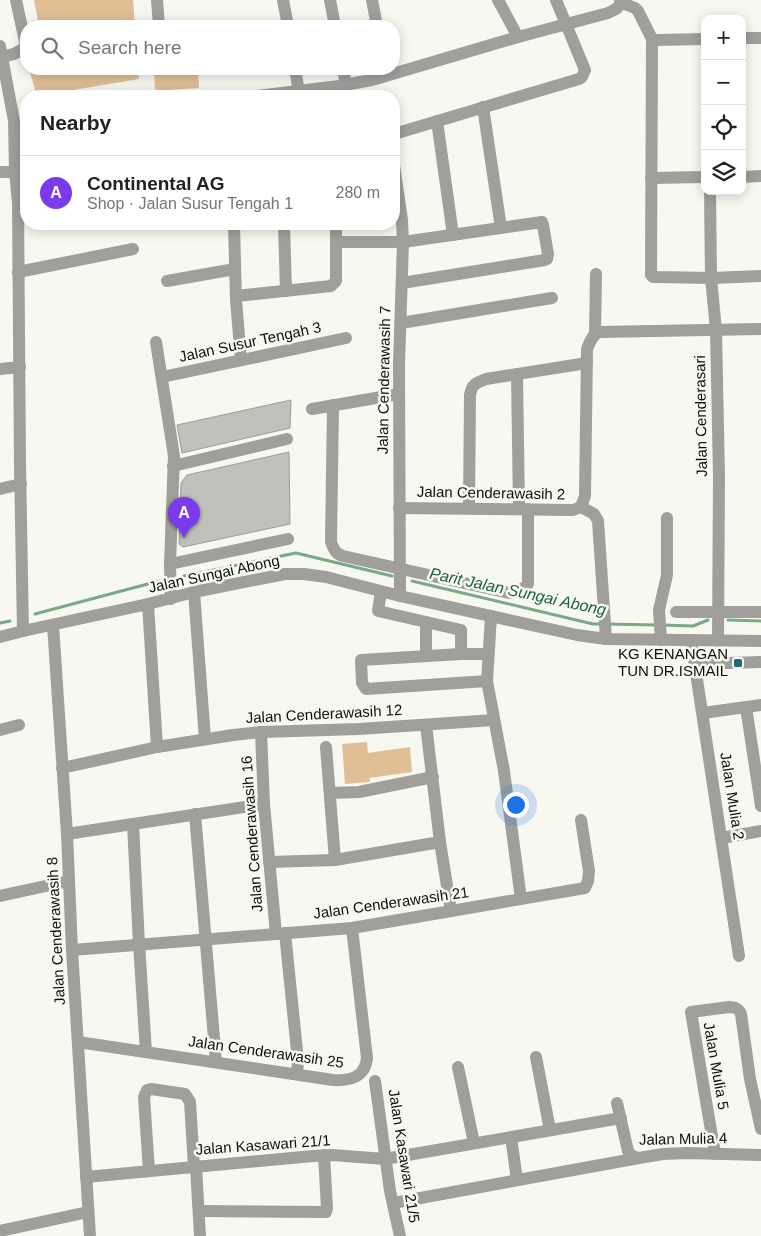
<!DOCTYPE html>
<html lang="en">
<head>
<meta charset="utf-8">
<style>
	body { margin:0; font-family:Helvetica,sans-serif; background:#f6f6f6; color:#222 }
	.controls { position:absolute; right:15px; top:15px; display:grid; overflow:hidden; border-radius:10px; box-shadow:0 2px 12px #0003 }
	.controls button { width:45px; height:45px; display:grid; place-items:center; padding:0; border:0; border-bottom:1px solid #e0e0e0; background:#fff; color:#222; font:25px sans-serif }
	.you { position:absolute; left:515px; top:804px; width:18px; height:18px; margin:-12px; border:4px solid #fff; border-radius:50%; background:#1a73e8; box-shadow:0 0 0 8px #1a73e833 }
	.badge { display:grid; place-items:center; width:32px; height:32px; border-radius:50%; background:#7c3aed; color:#fff; font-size:16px; font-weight:700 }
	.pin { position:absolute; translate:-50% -41px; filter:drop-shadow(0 1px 2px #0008) }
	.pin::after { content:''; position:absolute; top:26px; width:18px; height:15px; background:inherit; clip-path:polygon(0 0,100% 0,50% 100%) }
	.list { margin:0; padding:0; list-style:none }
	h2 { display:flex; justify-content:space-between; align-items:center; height:65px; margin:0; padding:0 20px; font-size:21px }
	h2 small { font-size:16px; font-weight:400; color:#767676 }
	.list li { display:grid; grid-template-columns:32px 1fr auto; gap:15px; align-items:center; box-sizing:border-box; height:75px; padding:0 20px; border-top:1px solid #e0e0e0 }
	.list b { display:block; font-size:19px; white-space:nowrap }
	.list p { margin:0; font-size:16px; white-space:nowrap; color:#767676 }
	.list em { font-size:16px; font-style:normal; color:#767676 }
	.icon { flex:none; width:28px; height:28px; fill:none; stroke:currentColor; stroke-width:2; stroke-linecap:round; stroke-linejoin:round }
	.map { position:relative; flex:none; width:761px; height:1236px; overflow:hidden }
	.search { position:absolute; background:#fff; box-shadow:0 2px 12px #0003; left:20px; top:20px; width:380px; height:55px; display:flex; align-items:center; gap:12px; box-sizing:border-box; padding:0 18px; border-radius:20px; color:#767676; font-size:19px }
	.panel { position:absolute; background:#fff; box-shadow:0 2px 12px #0003; left:20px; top:90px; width:380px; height:140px; border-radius:20px }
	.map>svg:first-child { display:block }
</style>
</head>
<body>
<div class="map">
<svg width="761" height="1236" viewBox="0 0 761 1236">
	<rect width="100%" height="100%" fill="#f7f8f0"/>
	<g fill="#e0bf97">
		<path d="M 34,0 L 133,0 L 135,26 L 39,26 Z"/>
		<path d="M 29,69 L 138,69 L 139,79 L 37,96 Z"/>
		<path d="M 154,69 L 198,69 L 199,88 L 155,91 Z"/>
		<path d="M 367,742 L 368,753 L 410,747 L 412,772 L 370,778 L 369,766 L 370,782 L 345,784 L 342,744 Z"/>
	</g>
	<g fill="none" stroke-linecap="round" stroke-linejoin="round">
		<g stroke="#79a989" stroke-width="3">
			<path d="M 184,576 L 296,553 L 392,576"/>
			<path d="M 412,581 L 593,624 L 601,624"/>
			<path d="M 35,614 L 159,581"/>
			<path d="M 728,620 L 761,621"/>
			<path d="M 0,623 L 10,621"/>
			<path d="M 607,624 L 656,625"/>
			<path d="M 662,625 L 693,626 L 708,620"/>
		</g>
	</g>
	<g fill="#bec2bb" stroke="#999d97">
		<path d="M 291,400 L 290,428 L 182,453 L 177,425 Z"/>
		<path d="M 289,452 L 290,524 L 183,547 L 179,544 L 181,483 L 187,475 Z"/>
	</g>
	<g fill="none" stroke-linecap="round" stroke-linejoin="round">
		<g stroke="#a09f9c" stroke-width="12">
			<path d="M 157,0 L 159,26"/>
			<path d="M 283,0 L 288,26"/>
			<path d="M 330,0 L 335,26"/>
			<path d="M 372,0 L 377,26"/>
			<path d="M 498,0 L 518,37"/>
			<path d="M 622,3 L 635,8 L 638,11 L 652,39 L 651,275 L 653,277 L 657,277 L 711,278 L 761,276"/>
			<path d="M 742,38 L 761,38"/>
			<path d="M 652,39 L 656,40 L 705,39"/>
			<path d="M 0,46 L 14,121 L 15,172 L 18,203 L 20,466 L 23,631"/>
			<path d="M 2,57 C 11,55 20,53 26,46 L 16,0"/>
			<path d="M 295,69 L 299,92"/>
			<path d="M 343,69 L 346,85"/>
			<path d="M 257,96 L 339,86 L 372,80 L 518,37 L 608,13 L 616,9 L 622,3 L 620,0"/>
			<path d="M 483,107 L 501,228"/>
			<path d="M 437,121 L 453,235"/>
			<path d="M 394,134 L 579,79 L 582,77 L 585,70 L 556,0"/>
			<path d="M 394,165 L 402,220 L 403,242 L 399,364 L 400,596"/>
			<path d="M 0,172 L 15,172"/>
			<path d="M 742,177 L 761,176"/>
			<path d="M 651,178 L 705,177"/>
			<path d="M 710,191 L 711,278 L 716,330 L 719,477 L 718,641"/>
			<path d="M 234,224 L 236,300 L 241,360"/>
			<path d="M 284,224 L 286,291"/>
			<path d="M 336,242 L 403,242 L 542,222 L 543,225 L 548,254 L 547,259 L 545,260 L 402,283"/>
			<path d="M 18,272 L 133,249"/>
			<path d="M 167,281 L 235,269"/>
			<path d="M 236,296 L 331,286 L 336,281 L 336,224"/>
			<path d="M 401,323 L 552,298"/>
			<path d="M 595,334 L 596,274"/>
			<path d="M 156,342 L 174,456 L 170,564 L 171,599"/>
			<path d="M 0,369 L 20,367"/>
			<path d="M 517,374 L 519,509"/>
			<path d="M 162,377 L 346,338"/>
			<path d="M 333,405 L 331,542 C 334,550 336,554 343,556 L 509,593 C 517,592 523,590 528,584 L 528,509"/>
			<path d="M 312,409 L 399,394"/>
			<path d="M 173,466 L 287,439"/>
			<path d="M 0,489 L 21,484"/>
			<path d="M 581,507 L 585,496 L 587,349 C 590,342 592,335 599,332 L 761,329"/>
			<path d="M 581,507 L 594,514 L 598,521 L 606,639"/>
			<path d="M 399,508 L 573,510 L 581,507"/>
			<path d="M 469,508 L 470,395 C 472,384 476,383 486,379 L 587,363"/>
			<path d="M 170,564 L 288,539"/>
			<path d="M 194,592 L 205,739"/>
			<path d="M 381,592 L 378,611 L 461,630 L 461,654"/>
			<path d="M 148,604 L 157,747"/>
			<path d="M 676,612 L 761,612"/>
			<path d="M 491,616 L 487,681 L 504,771 L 521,899"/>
			<path d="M 53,625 L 67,834 L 72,950 L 90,1236"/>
			<path d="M 0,637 L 23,631 L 148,604 L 194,592 L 285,574 L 304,574 L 326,577 L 400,596 L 577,635 L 606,639 L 761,641"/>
			<path d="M 661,640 L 659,610 L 667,575 L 667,518"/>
			<path d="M 691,640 L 739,956"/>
			<path d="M 426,656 L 426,622"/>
			<path d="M 696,664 L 761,662"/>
			<path d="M 487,681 L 366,689 L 362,683 L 361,660 L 461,654 L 488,654"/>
			<path d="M 746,707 L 761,806"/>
			<path d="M 703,713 L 761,705"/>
			<path d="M 426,725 L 440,842 L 451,911"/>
			<path d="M 0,730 L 19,725"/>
			<path d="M 261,732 L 264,804 L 276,934"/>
			<path d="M 326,747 L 335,860"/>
			<path d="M 62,768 L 157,747 L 233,735 L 261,732 L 359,729 L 494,720"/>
			<path d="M 330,793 L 359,792 L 433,777"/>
			<path d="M 195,814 L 216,1062"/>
			<path d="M 133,824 L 139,944 L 146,1052"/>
			<path d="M 67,834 L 264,804"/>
			<path d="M 722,838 L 761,831"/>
			<path d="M 269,862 L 335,860 L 440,842"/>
			<path d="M 0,896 L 69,881"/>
			<path d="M 285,933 L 298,1061 L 297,1074"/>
			<path d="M 72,950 L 352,928 L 585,888 L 588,881 L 589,871 L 581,820"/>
			<path d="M 78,1042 L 333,1080 C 350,1081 365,1078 367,1058 L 352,928"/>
			<path d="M 536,1057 L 550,1130"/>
			<path d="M 458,1067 L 474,1143"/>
			<path d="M 375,1081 L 390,1191 L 400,1236"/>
			<path d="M 617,1103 L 628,1151 L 632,1156 L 639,1158 L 663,1154 L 686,1153 L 761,1155"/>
			<path d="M 511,1137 L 517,1180"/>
			<path d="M 715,1154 L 691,1012 L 729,1007 C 735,1007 738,1008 741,1014 L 750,1079 L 761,1129"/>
			<path d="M 196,1167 L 200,1236"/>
			<path d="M 149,1171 L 144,1097 L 147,1090 L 151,1089 L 185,1094 L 190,1102 L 194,1167"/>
			<path d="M 86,1177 L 313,1156 L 332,1155 L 385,1159 L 621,1118"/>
			<path d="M 393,1203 L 639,1158"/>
			<path d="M 199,1211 L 326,1212 L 327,1208 L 324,1155"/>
			<path d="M 0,1231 L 88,1212"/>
		</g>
	</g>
	<rect fill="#246979" stroke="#f7f8f0" stroke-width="2" x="733" y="658" width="10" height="10" rx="2.5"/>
	<g text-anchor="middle" stroke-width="5" stroke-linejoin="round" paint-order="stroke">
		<g font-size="15" fill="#10100e" stroke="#f7f8f0">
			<text transform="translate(250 342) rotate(-12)" y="5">Jalan Susur Tengah 3</text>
			<text transform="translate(384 380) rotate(-89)" y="5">Jalan Cenderawasih 7</text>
			<text transform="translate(701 416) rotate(-91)" y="5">Jalan Cenderasari</text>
			<text transform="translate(491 493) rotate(1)" y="5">Jalan Cenderawasih 2</text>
			<text transform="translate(214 574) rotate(-12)" y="5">Jalan Sungai Abong</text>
			<text transform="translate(324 714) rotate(-3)" y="5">Jalan Cenderawasih 12</text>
			<text transform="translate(732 796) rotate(81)" y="5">Jalan Mulia 2</text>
			<text transform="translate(252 834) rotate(-94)" y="5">Jalan Cenderawasih 16</text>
			<text transform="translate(391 903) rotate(-8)" y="5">Jalan Cenderawasih 21</text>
			<text transform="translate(56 931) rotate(-93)" y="5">Jalan Cenderawasih 8</text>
			<text transform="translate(266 1052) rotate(8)" y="5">Jalan Cenderawasih 25</text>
			<text transform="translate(716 1066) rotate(80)" y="5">Jalan Mulia 5</text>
			<text transform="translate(683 1139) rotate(-1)" y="5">Jalan Mulia 4</text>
			<text transform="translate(263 1145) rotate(-4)" y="5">Jalan Kasawari 21/1</text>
			<text transform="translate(404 1156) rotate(81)" y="5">Jalan Kasawari 21/5</text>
		</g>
		<g font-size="15" fill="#10100e" stroke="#f7f8f0" text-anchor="end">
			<text x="728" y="659">KG KENANGAN<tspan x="728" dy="17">TUN DR.ISMAIL</tspan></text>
		</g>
		<g font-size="16" font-style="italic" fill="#1b663d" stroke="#f7f8f0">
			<text transform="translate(518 591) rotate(12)" y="6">Parit Jalan Sungai Abong</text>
		</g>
	</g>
</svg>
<div class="controls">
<button>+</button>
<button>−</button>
<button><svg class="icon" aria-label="locate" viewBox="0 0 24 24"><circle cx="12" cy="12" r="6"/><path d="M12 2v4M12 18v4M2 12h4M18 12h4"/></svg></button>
<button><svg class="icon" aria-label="layers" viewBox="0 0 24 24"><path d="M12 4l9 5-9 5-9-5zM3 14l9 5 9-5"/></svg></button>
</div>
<div class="you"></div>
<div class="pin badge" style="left:184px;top:538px">A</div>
<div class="search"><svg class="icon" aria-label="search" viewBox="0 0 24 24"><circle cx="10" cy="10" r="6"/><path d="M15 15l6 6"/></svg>Search here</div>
<section class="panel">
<h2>Nearby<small></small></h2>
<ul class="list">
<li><span class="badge">A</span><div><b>Continental AG</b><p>Shop · Jalan Susur Tengah 1</p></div><em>280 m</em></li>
</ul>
</section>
</div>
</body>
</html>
